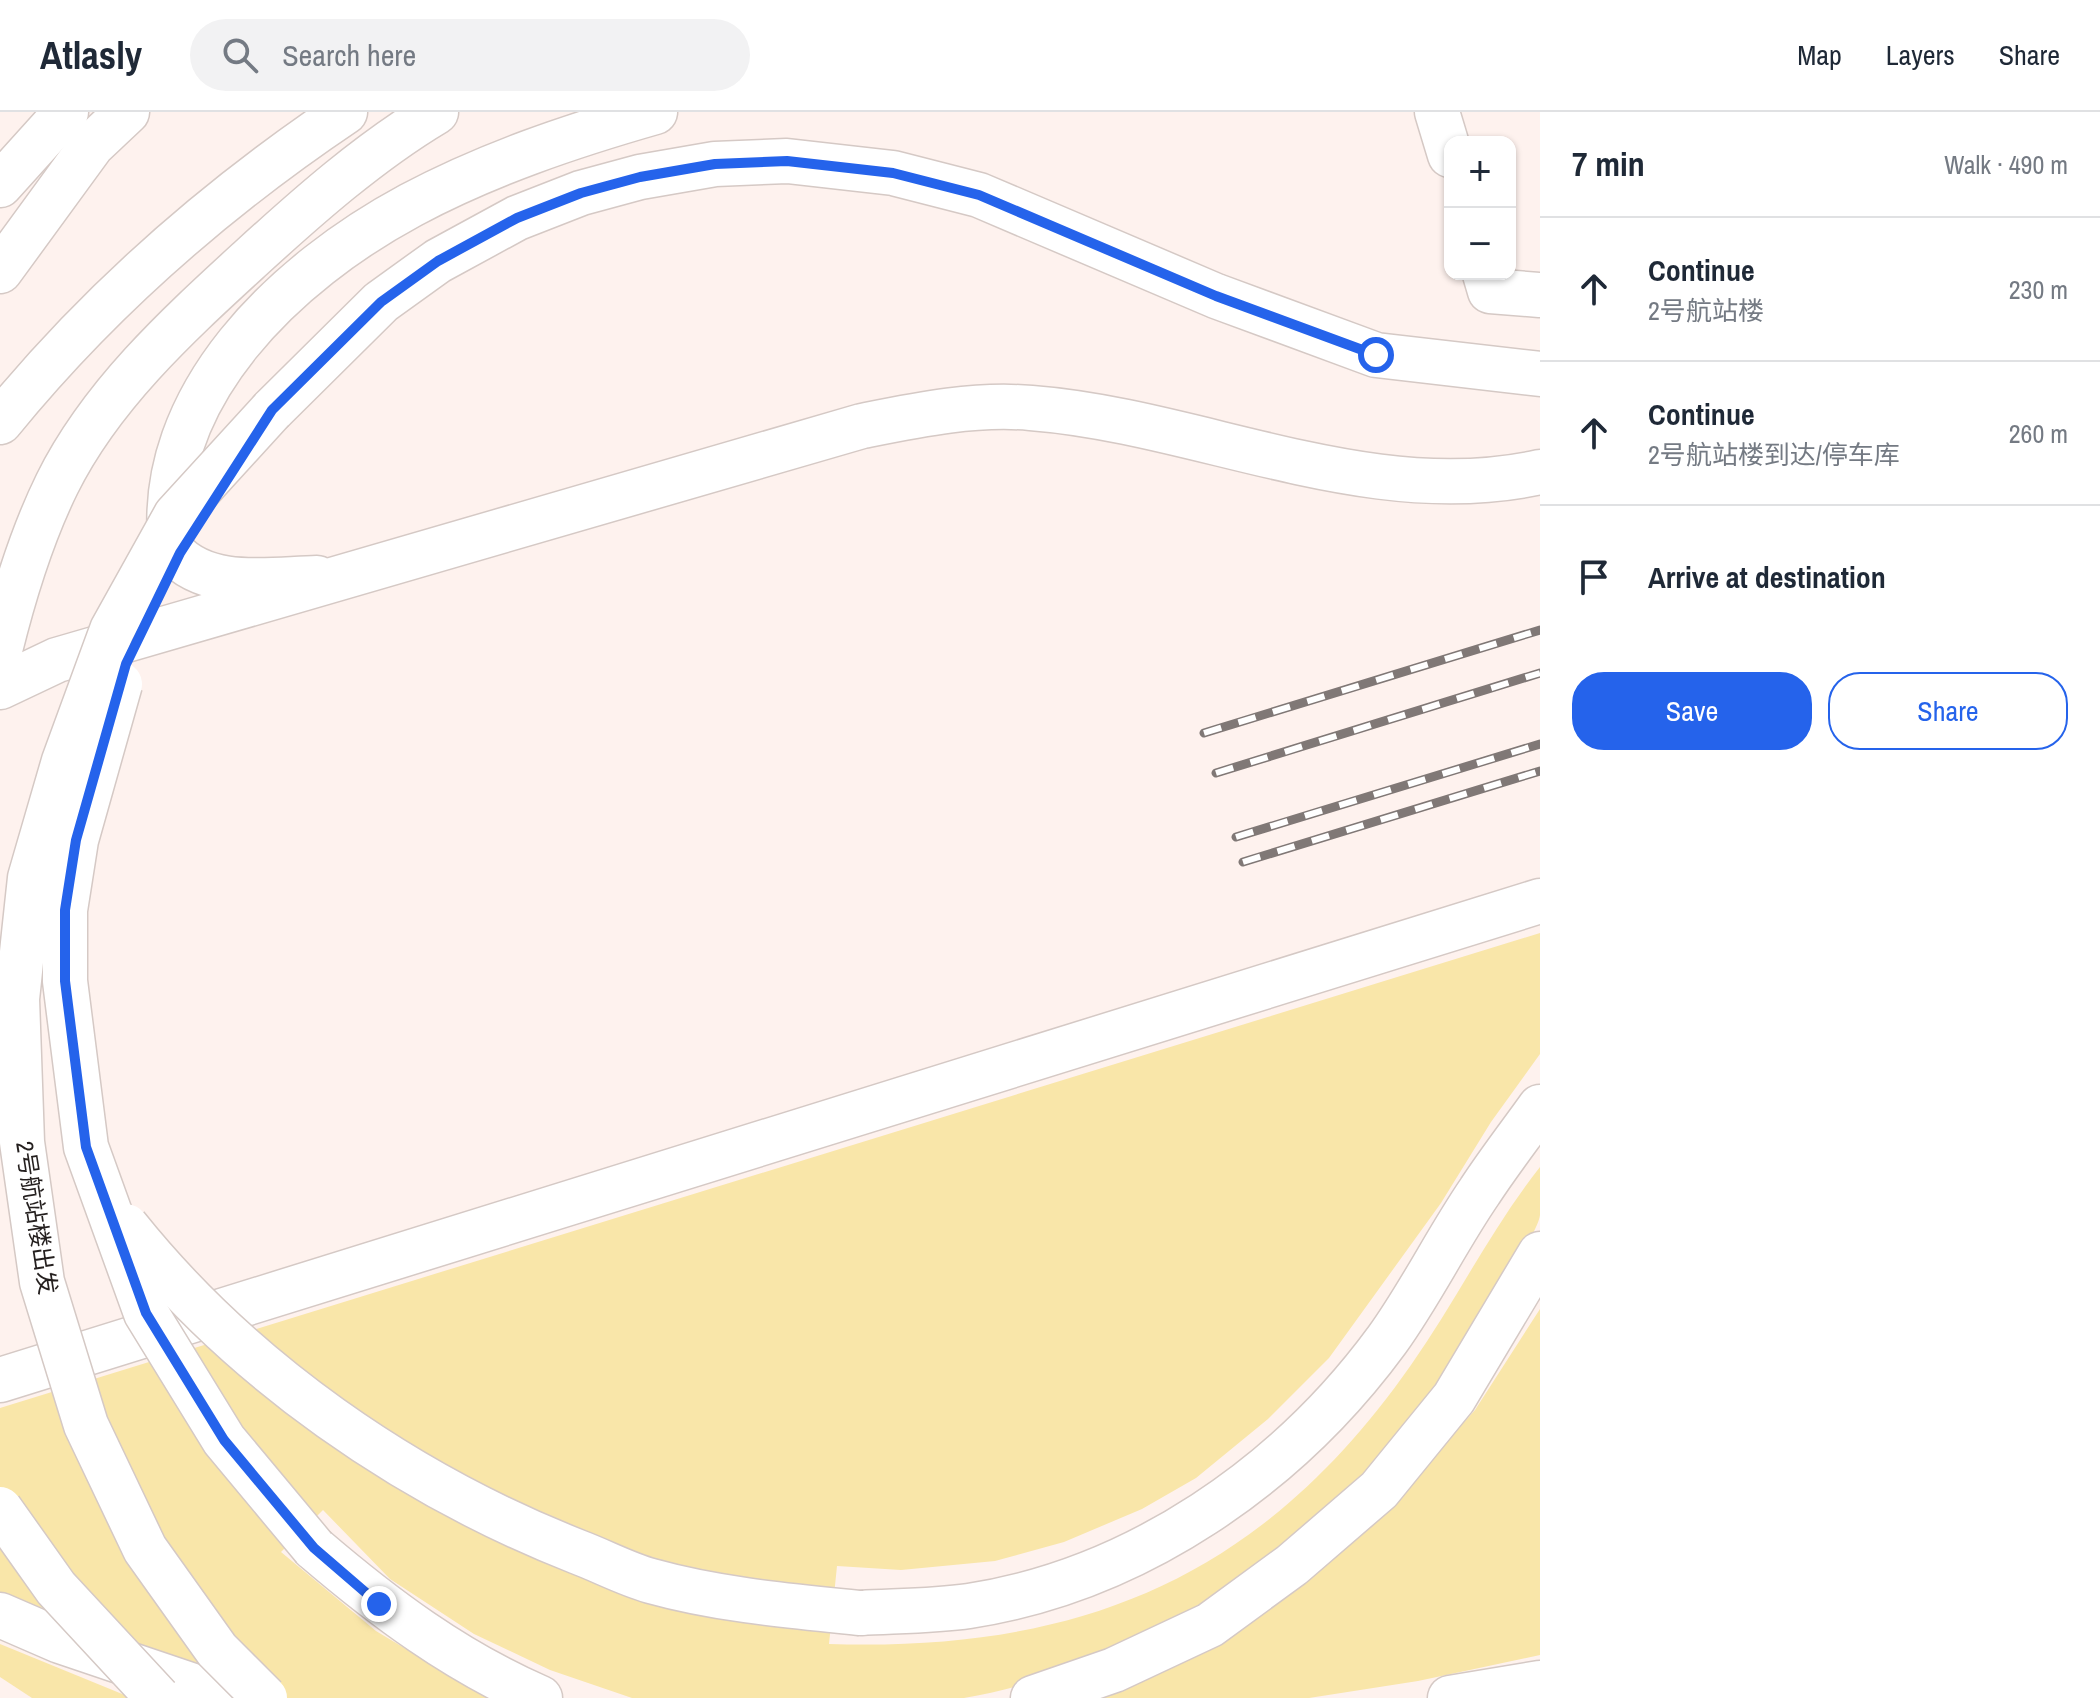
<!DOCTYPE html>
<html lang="en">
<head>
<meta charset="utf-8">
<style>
	body { margin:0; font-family:"Archivo Narrow","Noto Sans SC",sans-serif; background:#f2f2f3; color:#1f2937 }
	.controls { position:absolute; right:24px; top:24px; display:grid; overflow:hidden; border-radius:16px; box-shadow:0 2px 6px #0004 }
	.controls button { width:72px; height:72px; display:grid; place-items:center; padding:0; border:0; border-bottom:2px solid #e0e1e3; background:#fff; color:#1f2937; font:40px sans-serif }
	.stop { position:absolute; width:24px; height:24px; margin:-18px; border:6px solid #2563eb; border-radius:50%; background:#fff }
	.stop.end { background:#2563eb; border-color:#fff; box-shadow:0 2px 8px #0008 }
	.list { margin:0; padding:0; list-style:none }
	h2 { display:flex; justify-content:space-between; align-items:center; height:104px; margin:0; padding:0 32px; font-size:34px }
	h2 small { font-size:26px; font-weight:400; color:#747a83 }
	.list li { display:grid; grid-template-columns:52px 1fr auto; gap:24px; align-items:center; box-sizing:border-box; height:144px; padding:0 32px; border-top:2px solid #e0e1e3 }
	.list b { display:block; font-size:30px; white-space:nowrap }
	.list p { margin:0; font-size:26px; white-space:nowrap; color:#747a83 }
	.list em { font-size:26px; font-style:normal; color:#747a83 }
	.actions { display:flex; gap:16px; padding:24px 32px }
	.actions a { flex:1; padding:18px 0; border:2px solid #2563eb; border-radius:32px; text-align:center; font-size:28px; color:#2563eb }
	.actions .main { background:#2563eb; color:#fff }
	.icon { flex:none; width:44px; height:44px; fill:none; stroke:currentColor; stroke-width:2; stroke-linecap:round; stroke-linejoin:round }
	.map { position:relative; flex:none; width:1540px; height:1586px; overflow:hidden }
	header { display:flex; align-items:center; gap:48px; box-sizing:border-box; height:112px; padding:0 40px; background:#fff; border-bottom:2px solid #e0e1e3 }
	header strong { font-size:38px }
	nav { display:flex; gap:44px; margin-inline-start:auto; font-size:28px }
	.search { width:560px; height:72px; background:#f2f2f3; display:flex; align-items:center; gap:20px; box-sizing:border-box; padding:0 28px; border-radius:44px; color:#747a83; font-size:30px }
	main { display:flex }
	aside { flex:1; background:#fff }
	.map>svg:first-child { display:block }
</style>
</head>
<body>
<header>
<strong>Atlasly</strong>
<div class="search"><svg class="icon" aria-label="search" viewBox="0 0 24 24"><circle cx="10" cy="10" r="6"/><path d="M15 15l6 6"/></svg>Search here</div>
<nav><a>Map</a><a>Layers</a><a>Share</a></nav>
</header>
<main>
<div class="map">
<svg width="1540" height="1586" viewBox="0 0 1540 1586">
	<rect width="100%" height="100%" fill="#fef2ee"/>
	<g fill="#f9e6a9">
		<path d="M 1540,821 L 1540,942 L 1491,1010 L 1441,1091 L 1329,1246 L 1268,1307 L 1196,1366 L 1142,1397 L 1064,1430 L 995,1449 L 901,1458 L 837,1454 L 829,1532 C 1082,1540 1263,1465 1411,1253 C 1456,1189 1491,1117 1540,1055 C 1540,1071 1540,1088 1540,1103 C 1538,1122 1491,1187 1479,1208 C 1446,1262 1410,1317 1366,1364 C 1261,1475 1115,1559 964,1586 L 632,1586 L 550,1558 L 474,1522 L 390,1467 L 323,1398 L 281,1440 L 376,1519 L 488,1586 L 280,1586 L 0,1480 L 0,1296 Z"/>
		<path d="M 1540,1197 L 1540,1543 L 1418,1569 L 1309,1586 L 1099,1586 L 1292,1478 L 1361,1424 L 1475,1298 Z"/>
		<path d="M 0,1532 L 132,1586 L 32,1586 L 0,1565 Z"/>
	</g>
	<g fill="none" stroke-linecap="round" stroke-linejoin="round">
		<defs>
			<g id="minor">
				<path d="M 1437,0 L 1450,43"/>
				<path d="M 1485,162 L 1490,179 L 1540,183"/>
				<path d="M 171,436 C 153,283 288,159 411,93 C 488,52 571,24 655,0"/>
				<path d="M 172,439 C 207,479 269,467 317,466"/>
			</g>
			<g id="major">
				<path d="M 0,73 L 66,0"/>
				<path d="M 0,159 L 92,33 L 127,0"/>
				<path d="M 272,298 L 381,190 L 438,149 L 517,106 L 581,81 L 640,65 L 715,52 L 787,49 L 893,61 L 979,83 L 1216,184 L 1376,243 L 1540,262"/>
				<path d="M 0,310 C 97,191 217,86 345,0"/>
				<path d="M 0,538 C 14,481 31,425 57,372 C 101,283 178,213 250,147 C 308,94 369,40 436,0"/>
				<path d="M 314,1436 C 384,1496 455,1549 540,1586"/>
				<path d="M 861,1501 C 896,1499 934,1499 969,1494 C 1137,1468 1288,1363 1387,1228 C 1421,1181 1447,1127 1480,1079 C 1499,1050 1520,1023 1540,995"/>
				<path d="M 0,1503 L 60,1529 L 229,1586"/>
				<path d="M 1450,1586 L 1540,1571"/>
			</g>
			<g id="highway">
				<path d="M 0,575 L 57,548 L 862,314 C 917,303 974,291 1031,296 C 1200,309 1368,398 1540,360"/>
				<path d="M 0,1268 L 1540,789"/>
				<path d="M 1033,1586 L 1114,1558 L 1210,1513 L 1292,1453 L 1379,1378 L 1454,1286 L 1540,1142"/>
			</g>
		</defs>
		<use href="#minor" stroke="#d5c9c5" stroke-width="47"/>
		<use href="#major" stroke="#d5c9c5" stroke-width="47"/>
		<use href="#highway" stroke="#d5c9c5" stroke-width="47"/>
		<use href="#minor" stroke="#fff" stroke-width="44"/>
		<use href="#major" stroke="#fff" stroke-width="44"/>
		<use href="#highway" stroke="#fff" stroke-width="44"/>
		<defs>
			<g id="rail">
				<path d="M 1204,621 L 1540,518"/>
				<path d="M 1216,661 L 1540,561"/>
				<path d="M 1236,725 L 1540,632"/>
				<path d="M 1243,750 L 1540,659"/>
			</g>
		</defs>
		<use href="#rail" stroke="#807876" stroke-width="9"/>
		<use href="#rail" stroke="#fff" stroke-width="6" stroke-dasharray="18" stroke-linecap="butt"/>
		<defs>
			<g id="major-bridge">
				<path d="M 120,572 L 76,728 L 65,798 L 65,869 L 86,1035 L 146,1201 L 224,1328 L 314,1436"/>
				<path d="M 126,1114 C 242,1259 405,1372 578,1440 C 602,1449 626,1462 651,1469 C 719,1488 791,1494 861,1501"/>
				<path d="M 0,1397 L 56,1476 L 158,1586"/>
				<path d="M 265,1586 L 217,1538 L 145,1437 L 86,1313 L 42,1170 L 22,1030 L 17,887 L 30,766 L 64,649 L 112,518 L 176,403 L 272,298"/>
			</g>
		</defs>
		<use href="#major-bridge" stroke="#d5c9c5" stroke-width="47" stroke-linecap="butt"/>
		<use href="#major-bridge" stroke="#fff" stroke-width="44"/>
	</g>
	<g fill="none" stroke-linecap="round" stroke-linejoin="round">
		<path stroke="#2563eb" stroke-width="10" d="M 379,1492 L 314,1436 L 224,1328 L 146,1201 L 86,1035 L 65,869 L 65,798 L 76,728 L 126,552 L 180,441 L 272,298 L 381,190 L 438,149 L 517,106 L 581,81 L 640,65 L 715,52 L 787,49 L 893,61 L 979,83 L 1216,184 L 1376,243"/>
	</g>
	<g text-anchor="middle" stroke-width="6" stroke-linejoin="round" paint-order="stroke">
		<g font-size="24" fill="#241f1e" stroke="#fff">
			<text transform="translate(36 1106) rotate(81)" y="8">2号航站楼出发</text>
		</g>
	</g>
</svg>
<div class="controls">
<button>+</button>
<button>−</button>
</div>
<div class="stop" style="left:1376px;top:243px"></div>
<div class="stop end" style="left:379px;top:1492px"></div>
</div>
<aside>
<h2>7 min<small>Walk · 490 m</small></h2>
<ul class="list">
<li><svg class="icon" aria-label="ahead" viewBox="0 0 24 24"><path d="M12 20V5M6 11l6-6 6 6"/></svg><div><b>Continue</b><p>2号航站楼</p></div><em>230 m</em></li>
<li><svg class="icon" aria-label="ahead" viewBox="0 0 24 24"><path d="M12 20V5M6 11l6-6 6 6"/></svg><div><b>Continue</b><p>2号航站楼到达/停车库</p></div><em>260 m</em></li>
<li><svg class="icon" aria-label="arrive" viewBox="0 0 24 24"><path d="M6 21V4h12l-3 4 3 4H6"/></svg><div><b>Arrive at destination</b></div></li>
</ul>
<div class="actions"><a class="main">Save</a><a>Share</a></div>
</aside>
</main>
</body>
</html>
